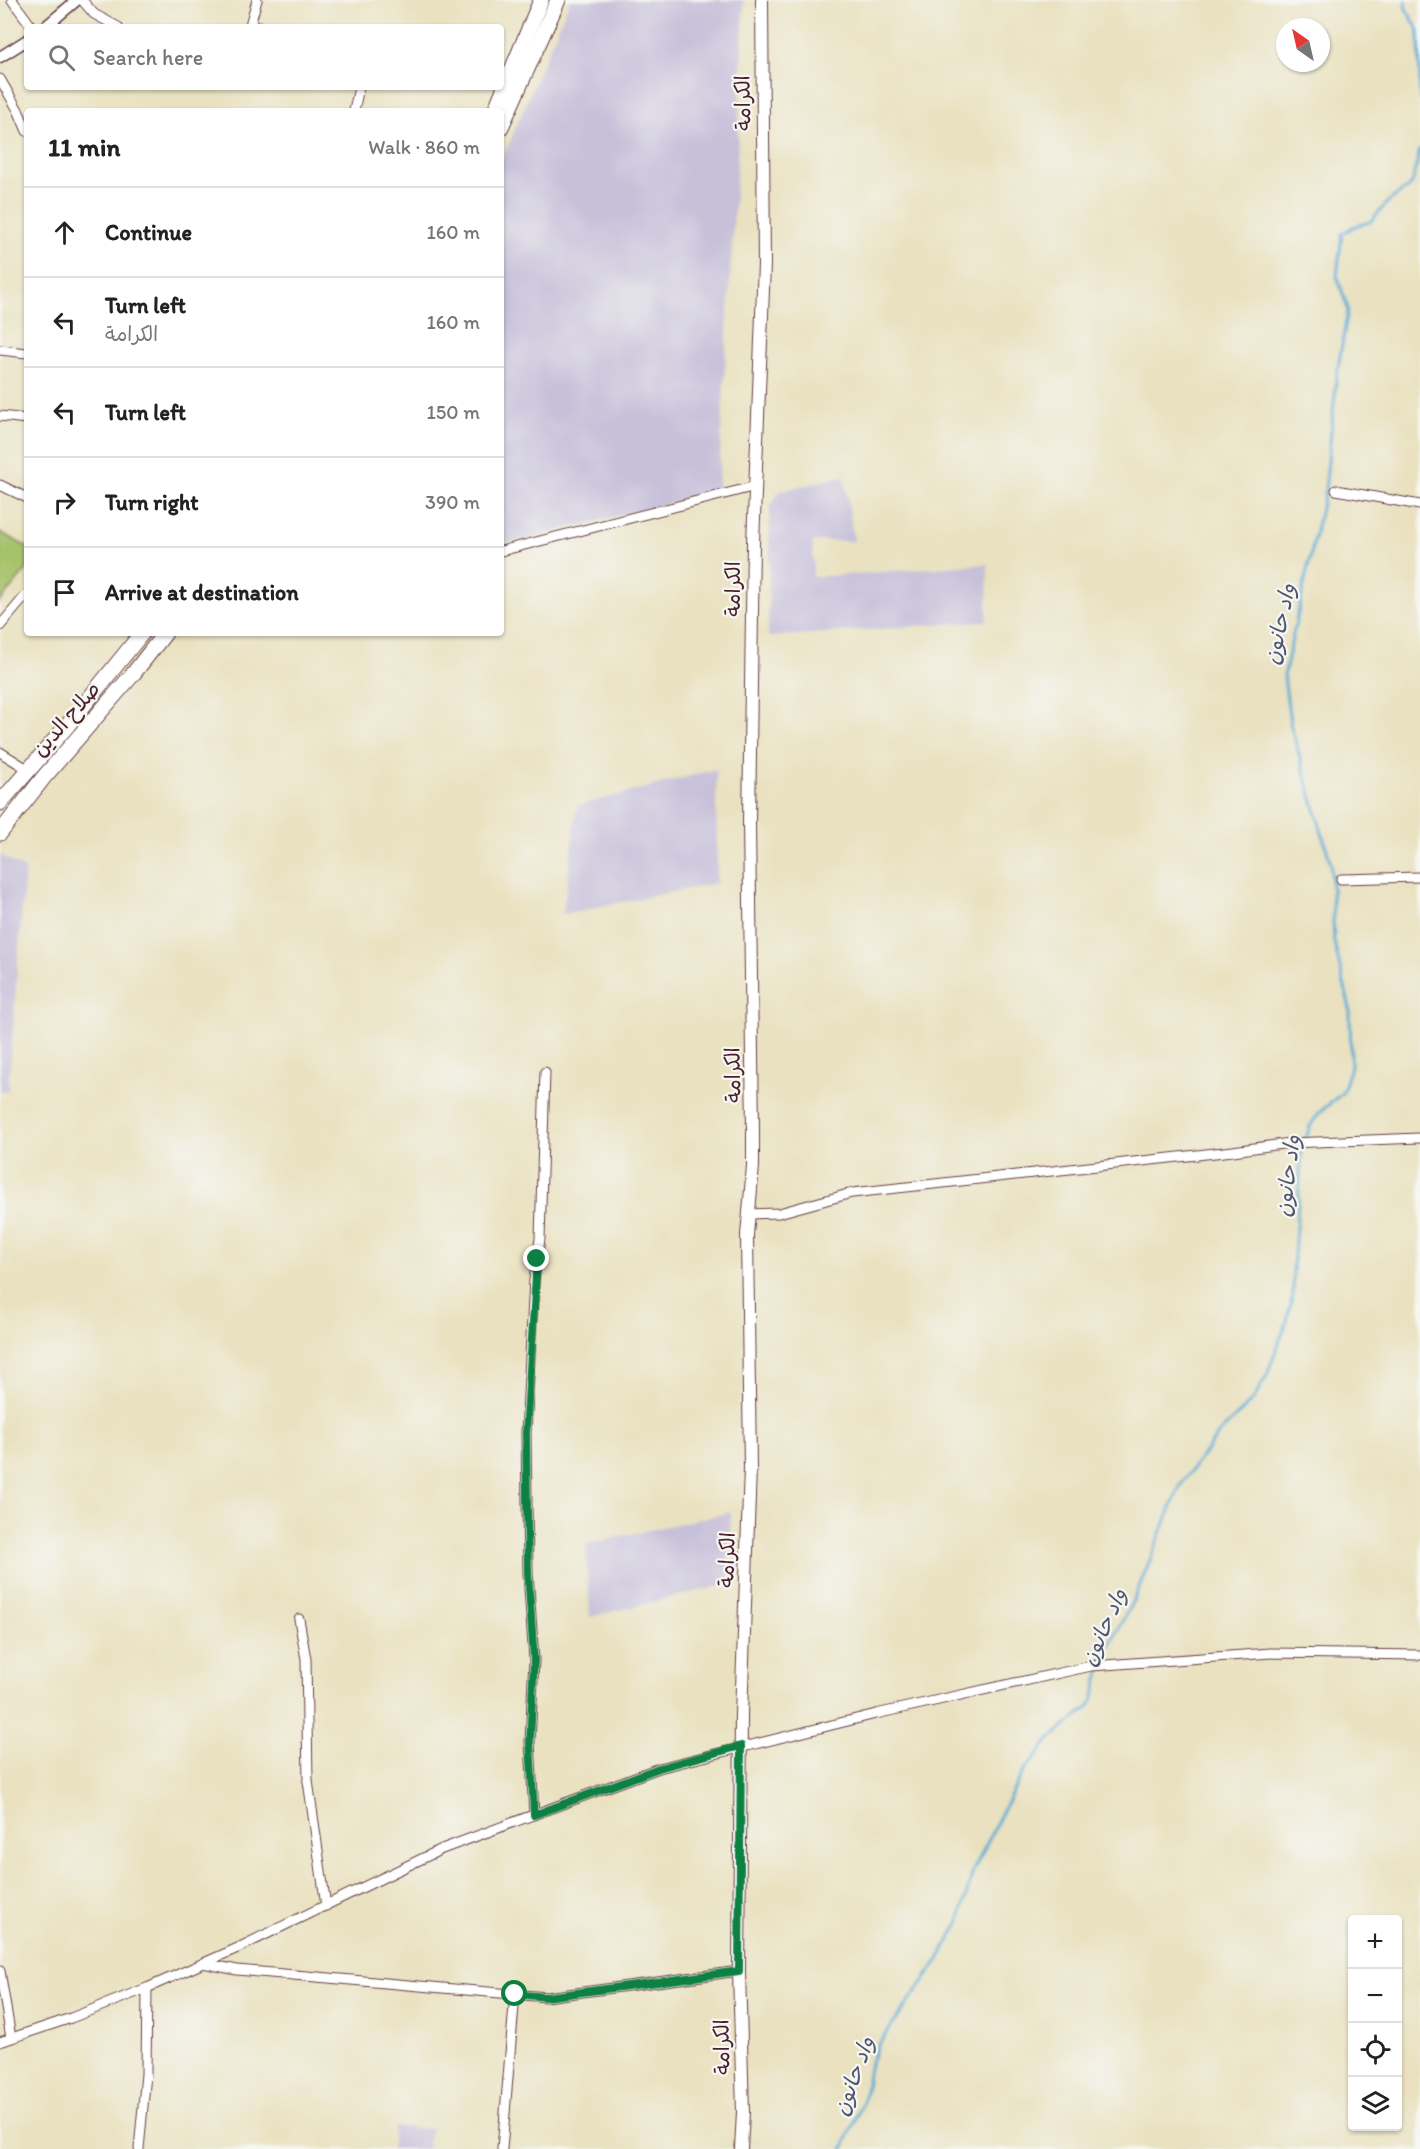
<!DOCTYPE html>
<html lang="en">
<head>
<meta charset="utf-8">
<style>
	body { margin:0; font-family:Itim,"Playpen Sans Arabic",sans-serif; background:#f2f2f2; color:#222 }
	.controls { position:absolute; right:18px; bottom:18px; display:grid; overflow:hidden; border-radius:6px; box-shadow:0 2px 4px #0004 }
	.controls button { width:54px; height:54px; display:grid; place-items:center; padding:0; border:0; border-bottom:2px solid #e0e0e0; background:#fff; color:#222; font:30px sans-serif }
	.compass { position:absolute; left:1276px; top:18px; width:54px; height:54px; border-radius:50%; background:#fff; box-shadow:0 2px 4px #0004; rotate:326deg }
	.stop { position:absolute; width:18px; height:18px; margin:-14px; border:4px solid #0b8043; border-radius:50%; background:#fff }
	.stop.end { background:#0b8043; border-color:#fff; box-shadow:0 2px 6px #0008 }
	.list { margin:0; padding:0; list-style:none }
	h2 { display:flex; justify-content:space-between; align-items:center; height:78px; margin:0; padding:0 24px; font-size:26px }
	h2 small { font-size:20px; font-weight:400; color:#767676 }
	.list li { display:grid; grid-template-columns:39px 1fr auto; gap:18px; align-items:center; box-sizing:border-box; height:90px; padding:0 24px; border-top:2px solid #e0e0e0 }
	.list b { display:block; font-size:22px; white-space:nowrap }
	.list p { margin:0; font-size:20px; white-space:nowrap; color:#767676 }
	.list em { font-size:20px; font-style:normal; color:#767676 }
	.icon { flex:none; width:33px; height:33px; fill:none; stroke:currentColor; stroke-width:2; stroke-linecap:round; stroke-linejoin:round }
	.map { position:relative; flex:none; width:1420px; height:2149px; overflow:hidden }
	.search { position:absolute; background:#fff; box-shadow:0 2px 4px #0004; left:24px; top:24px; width:480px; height:66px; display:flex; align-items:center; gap:15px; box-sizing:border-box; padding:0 21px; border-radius:6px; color:#767676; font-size:22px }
	.panel { position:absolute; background:#fff; box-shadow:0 2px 4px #0004; left:24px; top:108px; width:480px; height:528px; border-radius:6px }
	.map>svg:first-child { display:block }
</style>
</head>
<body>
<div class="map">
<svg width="1420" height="2149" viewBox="0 0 1420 2149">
	<rect width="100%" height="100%" fill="#f6f6f2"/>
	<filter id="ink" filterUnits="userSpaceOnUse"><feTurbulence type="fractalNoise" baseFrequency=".0167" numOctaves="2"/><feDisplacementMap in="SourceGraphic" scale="12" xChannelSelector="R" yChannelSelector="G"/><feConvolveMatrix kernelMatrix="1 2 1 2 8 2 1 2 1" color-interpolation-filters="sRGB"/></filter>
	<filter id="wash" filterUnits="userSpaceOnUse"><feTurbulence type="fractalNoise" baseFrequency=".008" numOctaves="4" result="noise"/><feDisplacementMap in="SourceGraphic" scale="24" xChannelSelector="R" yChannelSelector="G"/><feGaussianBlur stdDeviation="1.35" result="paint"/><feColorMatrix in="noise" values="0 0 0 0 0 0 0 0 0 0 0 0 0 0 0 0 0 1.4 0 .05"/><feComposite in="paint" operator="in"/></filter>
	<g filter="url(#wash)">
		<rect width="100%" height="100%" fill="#e9e1bf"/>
		<g fill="#c6c0d9">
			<path d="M 570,0 L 744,0 L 738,141 L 718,491 L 501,545 L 501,162 Z"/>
			<path d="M 844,476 L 854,541 L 813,541 L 813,577 L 988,564 L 987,621 L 768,637 L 770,507 L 780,491 Z"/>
			<path d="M 716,769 L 717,883 L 563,914 L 577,806 Z"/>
			<path d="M 0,855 L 25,869 L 8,1092 L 0,1091 Z"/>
			<path d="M 731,1512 L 728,1584 L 590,1617 L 586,1544 Z"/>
			<path d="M 394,2126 L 431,2129 L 427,2149 L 392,2149 Z"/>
		</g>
		<path fill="#a5c36a" stroke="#78714a" stroke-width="1.5" d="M 0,532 L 27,547 L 27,569 L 0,602 Z"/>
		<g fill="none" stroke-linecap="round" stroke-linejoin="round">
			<g stroke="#5cacd6" stroke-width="3">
				<path d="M 1406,0 L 1405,7 L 1419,31 L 1420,99"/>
				<path d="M 843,2149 L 864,2099 L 869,2067 L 878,2045 L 938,1961 L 959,1923 L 973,1871 L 1005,1806 L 1024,1771 L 1051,1738 L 1088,1708 L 1093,1701 L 1104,1655 L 1135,1597 L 1180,1486 L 1220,1432 L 1253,1400 L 1267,1375 L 1287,1321 L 1293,1294 L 1293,1267 L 1302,1151 L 1310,1126 L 1319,1113 L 1343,1092 L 1351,1066 L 1350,1009 L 1334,942 L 1331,864 L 1290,723 L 1284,676 L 1325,490 L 1337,374 L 1348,309 L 1337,276 L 1342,234 L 1353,227 L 1370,222 L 1389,201 L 1412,184 L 1420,149"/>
			</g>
		</g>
	</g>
	<g filter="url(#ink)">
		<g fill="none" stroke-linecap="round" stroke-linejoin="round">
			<defs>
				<g id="minor">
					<path d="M 12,0 L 32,27"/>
					<path d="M 82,0 L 94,14 L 118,27"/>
					<path d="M 257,0 L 250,25 L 261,27"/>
					<path d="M 0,79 L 18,110 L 27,131"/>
					<path d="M 354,111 L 359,87"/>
					<path d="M 0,350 L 27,353"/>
					<path d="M 0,416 L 27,419"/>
					<path d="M 0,485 L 27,498"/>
					<path d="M 1336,490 L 1420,505"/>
					<path d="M 501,551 L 756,486"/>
					<path d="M 0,626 L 27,594"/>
					<path d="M 0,752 L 29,770"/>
					<path d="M 1341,879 L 1420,877"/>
					<path d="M 749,1214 L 779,1213 L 852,1193 L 1233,1151 L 1290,1143 L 1420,1138"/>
					<path d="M 299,1619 L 306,1659 L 308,1781"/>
					<path d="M 308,1781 L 326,1906"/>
					<path d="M 534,1815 L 530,1742 L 534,1660 L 528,1573 L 526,1433 L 534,1280 L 540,1239 L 545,1072"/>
					<path d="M 203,1963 L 237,1970 L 546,1997 L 739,1971"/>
					<path d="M 0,1971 L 11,2038"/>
					<path d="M 0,2042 L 71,2018 L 147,1988 L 240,1947 L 442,1849 L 659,1768 L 876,1714 L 1091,1666 L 1271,1653 L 1420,1655"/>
					<path d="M 139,2149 L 146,2074 L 147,1988"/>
					<path d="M 502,2149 L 515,1994"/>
				</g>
				<g id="tertiary">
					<path d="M 45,27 L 77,0"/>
					<path d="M 0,57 L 27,40"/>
				</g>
				<path id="secondary" d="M 741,2149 L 743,2112 L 739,1971 L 741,1715 L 750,1468 L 747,1235 L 753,1166 L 753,1131 L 749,823 L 753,543 L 764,264 L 762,0"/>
				<g id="trunk">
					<path d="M 495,111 L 541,0"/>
					<path d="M 501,127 L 558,0"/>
					<path d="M 0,803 L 67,726 L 142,633"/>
					<path d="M 0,833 L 44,777 L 133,674 L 165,633"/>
				</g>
			</defs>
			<use href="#minor" stroke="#623c41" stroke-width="11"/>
			<use href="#tertiary" stroke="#623c41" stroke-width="13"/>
			<use href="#secondary" stroke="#623c41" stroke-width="14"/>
			<use href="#trunk" stroke="#623c41" stroke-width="17"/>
			<use href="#minor" stroke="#fff" stroke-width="9"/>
			<use href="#tertiary" stroke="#fff" stroke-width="10"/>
			<use href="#secondary" stroke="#fff" stroke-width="12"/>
			<use href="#trunk" stroke="#fff" stroke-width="15"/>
		</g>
	</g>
	<g fill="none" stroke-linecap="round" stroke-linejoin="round" filter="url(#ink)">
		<path stroke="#0b8043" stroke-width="8" d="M 515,1994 L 546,1997 L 739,1971 L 741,1746 L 659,1768 L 534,1815 L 530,1742 L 534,1660 L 528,1573 L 526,1433 L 537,1259"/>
	</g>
	<g text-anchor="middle" stroke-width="4.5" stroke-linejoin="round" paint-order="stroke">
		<g font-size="21" fill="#4a1f2b" stroke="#f6f6f2">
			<text transform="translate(743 103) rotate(-91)" y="7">الكرامة</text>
			<text transform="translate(733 589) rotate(-90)" y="7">الكرامة</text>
			<text transform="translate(66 719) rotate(-49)" y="7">صلاح الدين</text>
			<text transform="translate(733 1075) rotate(-91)" y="7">الكرامة</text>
			<text transform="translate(727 1560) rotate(-88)" y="7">الكرامة</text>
			<text transform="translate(722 2047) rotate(-91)" y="7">الكرامة</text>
		</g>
		<g font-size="22" font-style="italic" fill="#51576f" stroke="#f6f6f2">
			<text transform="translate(1279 624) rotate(-78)" y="8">واد حانون</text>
			<text transform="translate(1287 1176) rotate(-83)" y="8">واد حانون</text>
			<text transform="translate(1103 1627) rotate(-66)" y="8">واد حانون</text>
			<text transform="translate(853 2076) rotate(-70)" y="8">واد حانون</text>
		</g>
	</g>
</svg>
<div class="controls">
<button>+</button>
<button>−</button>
<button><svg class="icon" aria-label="locate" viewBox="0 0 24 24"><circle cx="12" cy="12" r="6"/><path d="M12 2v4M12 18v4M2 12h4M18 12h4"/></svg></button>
<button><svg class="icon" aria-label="layers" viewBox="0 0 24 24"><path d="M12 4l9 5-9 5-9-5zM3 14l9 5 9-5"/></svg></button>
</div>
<svg class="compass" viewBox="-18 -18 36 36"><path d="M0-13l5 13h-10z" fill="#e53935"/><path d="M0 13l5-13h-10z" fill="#767676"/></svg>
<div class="stop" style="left:515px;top:1994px"></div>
<div class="stop end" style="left:537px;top:1259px"></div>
<div class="search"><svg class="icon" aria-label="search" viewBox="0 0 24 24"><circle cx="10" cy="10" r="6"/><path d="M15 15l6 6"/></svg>Search here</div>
<section class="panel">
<h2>11 min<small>Walk · 860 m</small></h2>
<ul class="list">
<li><svg class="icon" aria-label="ahead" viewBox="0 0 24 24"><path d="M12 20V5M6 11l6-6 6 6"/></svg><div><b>Continue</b></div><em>160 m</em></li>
<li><svg class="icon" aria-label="left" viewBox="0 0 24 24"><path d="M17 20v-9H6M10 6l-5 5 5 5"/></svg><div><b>Turn left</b><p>الكرامة</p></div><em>160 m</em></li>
<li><svg class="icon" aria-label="left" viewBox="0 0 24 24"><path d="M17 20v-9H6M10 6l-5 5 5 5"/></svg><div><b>Turn left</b></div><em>150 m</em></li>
<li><svg class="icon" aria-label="right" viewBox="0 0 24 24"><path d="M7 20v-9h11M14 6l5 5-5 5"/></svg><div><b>Turn right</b></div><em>390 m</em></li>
<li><svg class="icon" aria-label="arrive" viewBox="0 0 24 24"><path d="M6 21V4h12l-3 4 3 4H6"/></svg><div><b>Arrive at destination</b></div></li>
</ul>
</section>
</div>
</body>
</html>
